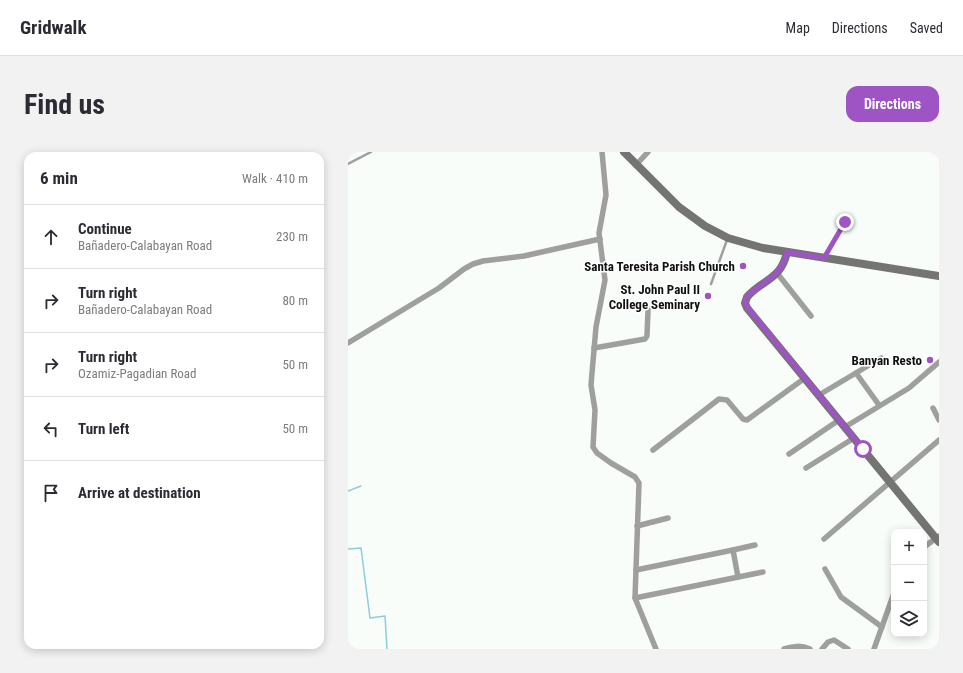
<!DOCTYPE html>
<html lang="en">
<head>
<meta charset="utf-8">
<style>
	body { margin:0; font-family:"Roboto Condensed",sans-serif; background:#f2f2f3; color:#2b2b33 }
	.controls { position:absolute; right:12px; bottom:12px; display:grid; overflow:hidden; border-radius:8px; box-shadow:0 2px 10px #0003 }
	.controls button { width:36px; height:36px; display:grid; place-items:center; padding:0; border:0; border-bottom:1px solid #e1e1e2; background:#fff; color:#2b2b33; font:20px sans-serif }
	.stop { position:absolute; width:12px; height:12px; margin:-9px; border:3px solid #9f54c6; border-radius:50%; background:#fff }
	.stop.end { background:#9f54c6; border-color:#fff; box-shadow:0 1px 4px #0008 }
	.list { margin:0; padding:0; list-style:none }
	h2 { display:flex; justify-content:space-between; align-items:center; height:52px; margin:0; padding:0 16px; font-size:17px }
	h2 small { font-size:13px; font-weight:400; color:#7c7c81 }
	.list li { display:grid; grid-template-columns:26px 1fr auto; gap:12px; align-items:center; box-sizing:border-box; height:64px; padding:0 16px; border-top:1px solid #e1e1e2 }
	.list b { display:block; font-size:15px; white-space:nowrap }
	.list p { margin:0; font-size:13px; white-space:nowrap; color:#7c7c81 }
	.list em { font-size:13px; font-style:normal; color:#7c7c81 }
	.icon { flex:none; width:22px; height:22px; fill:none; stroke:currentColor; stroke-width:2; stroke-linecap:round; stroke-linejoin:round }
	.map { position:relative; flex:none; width:591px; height:497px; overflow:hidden; border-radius:12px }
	header { display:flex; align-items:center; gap:24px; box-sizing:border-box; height:56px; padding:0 20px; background:#fff; border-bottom:1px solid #e1e1e2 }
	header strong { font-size:19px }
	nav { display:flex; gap:22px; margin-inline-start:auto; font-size:14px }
	.intro { display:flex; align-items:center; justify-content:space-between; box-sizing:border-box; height:96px; padding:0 24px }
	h1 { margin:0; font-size:28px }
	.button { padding:10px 18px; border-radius:12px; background:#9f54c6; color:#fff; font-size:14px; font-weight:700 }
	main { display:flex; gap:24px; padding:0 24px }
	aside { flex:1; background:#fff; border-radius:12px; box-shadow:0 2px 10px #0003 }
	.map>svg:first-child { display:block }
</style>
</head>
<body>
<header>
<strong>Gridwalk</strong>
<nav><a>Map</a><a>Directions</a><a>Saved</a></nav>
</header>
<div class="intro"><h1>Find us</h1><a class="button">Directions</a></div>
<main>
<aside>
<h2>6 min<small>Walk · 410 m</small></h2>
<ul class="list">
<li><svg class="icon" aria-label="ahead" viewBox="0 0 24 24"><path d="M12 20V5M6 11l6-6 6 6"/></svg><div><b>Continue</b><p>Bañadero-Calabayan Road</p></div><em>230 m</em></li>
<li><svg class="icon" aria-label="right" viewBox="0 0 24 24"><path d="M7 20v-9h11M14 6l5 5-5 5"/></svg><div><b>Turn right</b><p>Bañadero-Calabayan Road</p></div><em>80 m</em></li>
<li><svg class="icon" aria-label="right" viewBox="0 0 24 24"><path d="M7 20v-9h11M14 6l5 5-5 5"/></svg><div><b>Turn right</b><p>Ozamiz-Pagadian Road</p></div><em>50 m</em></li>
<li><svg class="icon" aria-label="left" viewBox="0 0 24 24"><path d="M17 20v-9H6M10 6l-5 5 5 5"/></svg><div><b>Turn left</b></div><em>50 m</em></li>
<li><svg class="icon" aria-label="arrive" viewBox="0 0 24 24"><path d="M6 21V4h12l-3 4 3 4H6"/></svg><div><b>Arrive at destination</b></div></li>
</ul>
</aside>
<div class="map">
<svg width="591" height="497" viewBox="0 0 591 497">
	<rect width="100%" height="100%" fill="#f9fdfa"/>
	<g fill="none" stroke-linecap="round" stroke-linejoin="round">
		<g stroke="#8ccce0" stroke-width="1.5">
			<path d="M 0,339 L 13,334"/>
			<path d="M 0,397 L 13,396 L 22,466 L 37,464 L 39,497"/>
		</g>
		<g stroke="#9fa09e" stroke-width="2.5">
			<path d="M 0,12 L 23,0"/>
			<path d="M 477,104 L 497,70"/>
			<path d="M 363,132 L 379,88"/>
		</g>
		<g stroke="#9fa09e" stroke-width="5.5">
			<path d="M 254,0 L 258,43 L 251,81 L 257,128 L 248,175 L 244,221 L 243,233 L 247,258 L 245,295 L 249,301 L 263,311 L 287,325 L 291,331 L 287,446 L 308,497"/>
			<path d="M 288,13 L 300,0"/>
			<path d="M 429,121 L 463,164"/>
			<path d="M 0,191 L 91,136 L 116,117 L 125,112 L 135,109 L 176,104 L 252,87"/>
			<path d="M 246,196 L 297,187 L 299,184 L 300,158"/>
			<path d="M 508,221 L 531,253"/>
			<path d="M 471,243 L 533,206"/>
			<path d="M 585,256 L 591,268"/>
			<path d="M 497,275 L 561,236 L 591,210"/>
			<path d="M 305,298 L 371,247 L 379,248 L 395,267 L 399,268 L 457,226"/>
			<path d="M 441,302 L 491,268"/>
			<path d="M 458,316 L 506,286"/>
			<path d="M 289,374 L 320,366"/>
			<path d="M 476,387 L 591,288"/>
			<path d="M 576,395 L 591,384"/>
			<path d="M 385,398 L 407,393"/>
			<path d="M 477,417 L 493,445 L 534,475"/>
			<path d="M 288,418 L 385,398 L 390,425"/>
			<path d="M 287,446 L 415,420"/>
			<path d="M 436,497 C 446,494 453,493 462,497"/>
			<path d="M 474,497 L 480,490 L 486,488 L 500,497"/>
			<path d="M 526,497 L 546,441"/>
		</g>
		<g stroke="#747472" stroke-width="8">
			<path d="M 276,0 L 331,55 L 357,74 L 380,86 L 415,96 L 591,124"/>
			<path d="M 439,100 C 433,128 415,127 399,145 L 397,151 L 399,156 L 591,390"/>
		</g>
	</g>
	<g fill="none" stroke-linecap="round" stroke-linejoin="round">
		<path stroke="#9f54c6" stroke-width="5" d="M 497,70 L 476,106 L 439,100 C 434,122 418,129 401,142 L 398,145 L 397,151 L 404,161 L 515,297"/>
	</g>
	<g fill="#9f54c6" stroke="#fff" stroke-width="1.5">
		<circle cx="395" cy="114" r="4"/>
		<circle cx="360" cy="144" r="4"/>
		<circle cx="582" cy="208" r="4"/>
	</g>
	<g text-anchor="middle" stroke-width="3" stroke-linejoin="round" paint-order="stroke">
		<g font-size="13" font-weight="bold" fill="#0f1010" stroke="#fff" text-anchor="end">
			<text x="387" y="119">Santa Teresita Parish Church</text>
			<text x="352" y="142">St. John Paul II<tspan x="352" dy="15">College Seminary</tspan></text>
			<text x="574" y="213">Banyan Resto</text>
		</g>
	</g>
</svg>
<div class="controls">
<button>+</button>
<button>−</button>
<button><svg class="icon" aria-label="layers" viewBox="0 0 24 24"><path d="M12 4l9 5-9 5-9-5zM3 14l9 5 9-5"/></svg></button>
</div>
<div class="stop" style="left:515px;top:297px"></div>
<div class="stop end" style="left:497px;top:70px"></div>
</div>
</main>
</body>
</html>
